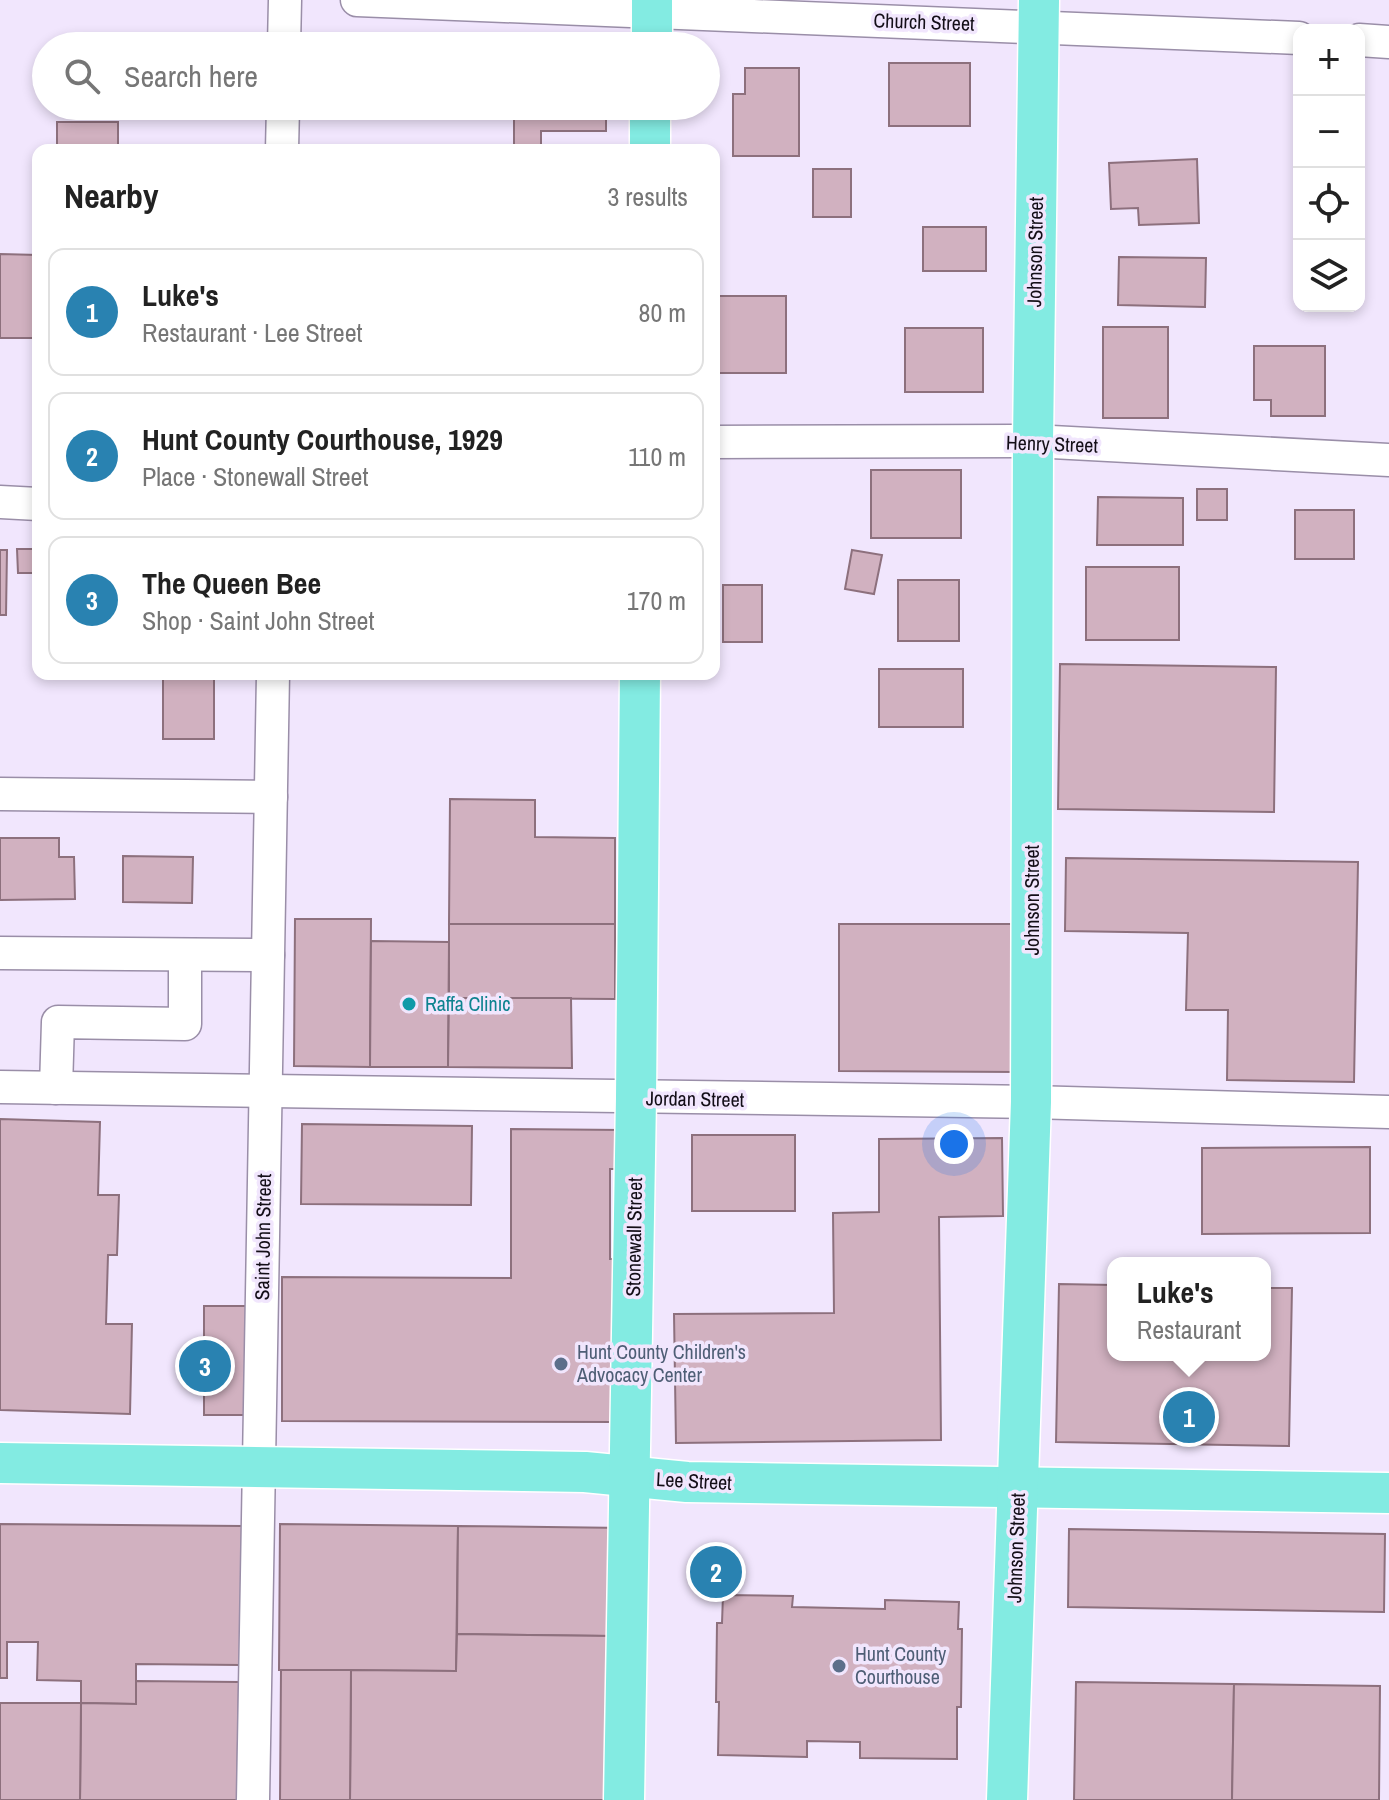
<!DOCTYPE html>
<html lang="en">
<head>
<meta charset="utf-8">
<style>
	body { margin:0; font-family:"Archivo Narrow",sans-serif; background:#f6f6f6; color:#222 }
	.controls { position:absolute; right:24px; top:24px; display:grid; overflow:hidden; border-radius:16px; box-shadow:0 4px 12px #0003 }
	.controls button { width:72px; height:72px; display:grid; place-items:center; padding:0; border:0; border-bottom:2px solid #e0e0e0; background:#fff; color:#222; font:40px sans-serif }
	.you { position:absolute; left:954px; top:1144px; width:28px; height:28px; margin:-20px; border:6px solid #fff; border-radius:50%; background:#1a73e8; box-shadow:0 0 0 12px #1a73e833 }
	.badge { display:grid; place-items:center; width:52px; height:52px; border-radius:50%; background:#2982b1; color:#fff; font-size:26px; font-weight:700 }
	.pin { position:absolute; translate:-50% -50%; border:4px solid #fff; box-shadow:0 2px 8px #0006 }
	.popup { position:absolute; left:1107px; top:1257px; width:164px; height:104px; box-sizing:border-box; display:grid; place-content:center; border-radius:16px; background:#fff; filter:drop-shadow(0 2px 6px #0005); font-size:26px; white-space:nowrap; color:#767676 }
	.popup b { font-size:30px; color:#222 }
	.popup::after { content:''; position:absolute; left:50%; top:100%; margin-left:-16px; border:16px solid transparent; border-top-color:#fff }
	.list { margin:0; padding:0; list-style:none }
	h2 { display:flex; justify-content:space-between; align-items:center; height:104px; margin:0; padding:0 32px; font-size:34px }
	h2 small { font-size:26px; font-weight:400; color:#767676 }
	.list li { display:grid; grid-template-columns:52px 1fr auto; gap:24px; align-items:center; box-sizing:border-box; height:128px; margin:0 16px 16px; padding:0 16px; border:2px solid #e0e0e0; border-radius:16px }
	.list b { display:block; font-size:30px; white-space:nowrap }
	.list p { margin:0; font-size:26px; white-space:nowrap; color:#767676 }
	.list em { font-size:26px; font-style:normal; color:#767676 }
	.icon { flex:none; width:44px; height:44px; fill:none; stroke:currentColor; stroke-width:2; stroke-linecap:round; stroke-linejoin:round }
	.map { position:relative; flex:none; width:1389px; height:1800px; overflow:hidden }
	.search { position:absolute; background:#fff; box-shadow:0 4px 12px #0003; left:32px; top:32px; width:688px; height:88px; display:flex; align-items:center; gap:20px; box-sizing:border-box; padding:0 28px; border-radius:44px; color:#767676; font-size:30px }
	.panel { position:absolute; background:#fff; box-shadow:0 4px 12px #0003; left:32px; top:144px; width:688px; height:536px; border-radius:16px }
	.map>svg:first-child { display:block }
</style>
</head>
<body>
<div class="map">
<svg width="1389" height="1800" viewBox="0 0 1389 1800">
	<rect width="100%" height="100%" fill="#f1e6fd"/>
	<g fill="#d1b1c0" stroke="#8d707d" stroke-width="2">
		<path d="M 424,41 L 424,46 L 330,46 L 330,42 Z"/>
		<rect x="889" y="63" width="81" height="63"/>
		<path d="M 745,68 L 799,68 L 799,156 L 733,156 L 733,94 L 745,94 Z"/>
		<rect x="330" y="106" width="107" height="11"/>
		<path d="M 514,106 L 606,106 L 606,131 L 541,131 L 541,150 L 514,150 Z"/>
		<rect x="57" y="122" width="61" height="28"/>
		<path d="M 1197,159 L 1199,223 L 1139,225 L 1138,208 L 1111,209 L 1109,163 Z"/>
		<rect x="813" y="169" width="38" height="48"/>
		<rect x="923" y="227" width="63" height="44"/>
		<path d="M 0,254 L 38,255 L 38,338 L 0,338 Z"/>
		<path d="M 1119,257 L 1206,258 L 1205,307 L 1118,305 Z"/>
		<rect x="714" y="296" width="72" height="77"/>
		<rect x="1103" y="327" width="65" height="91"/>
		<rect x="905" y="328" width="78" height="64"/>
		<path d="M 1254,346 L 1325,346 L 1325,416 L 1271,416 L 1271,400 L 1254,400 Z"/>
		<rect x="871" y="470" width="90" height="68"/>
		<rect x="1197" y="489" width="30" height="31"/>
		<path d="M 1098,497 L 1183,498 L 1183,545 L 1097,545 Z"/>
		<rect x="1295" y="510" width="59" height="49"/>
		<path d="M 17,549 L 38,549 L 38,573 L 18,573 Z"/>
		<path d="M 0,550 L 7,550 L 6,615 L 0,615 Z"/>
		<path d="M 852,550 L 882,555 L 874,594 L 845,589 Z"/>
		<rect x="1086" y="567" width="93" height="73"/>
		<rect x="898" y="580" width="61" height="61"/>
		<rect x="723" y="585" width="39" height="57"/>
		<path d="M 1060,664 L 1276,667 L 1274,812 L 1058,809 Z"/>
		<rect x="879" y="669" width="84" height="58"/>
		<rect x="163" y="674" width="51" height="65"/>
		<path d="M 450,799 L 535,800 L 535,837 L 615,838 L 615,924 L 449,924 Z"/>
		<path d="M 0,838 L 59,838 L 59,857 L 74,857 L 75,899 L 0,900 Z"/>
		<path d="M 123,856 L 193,857 L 192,903 L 123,902 Z"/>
		<path d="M 1066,858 L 1358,862 L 1354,1082 L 1227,1080 L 1228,1010 L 1186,1010 L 1188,933 L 1065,931 Z"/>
		<path d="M 295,919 L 371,919 L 370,1067 L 294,1066 Z"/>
		<path d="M 449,924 L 615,924 L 615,999 L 449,998 Z"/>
		<path d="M 839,924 L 1028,924 L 1027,1072 L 839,1071 Z"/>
		<path d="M 371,941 L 449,942 L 448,1067 L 370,1067 Z"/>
		<path d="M 449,998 L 571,998 L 572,1068 L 448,1067 Z"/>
		<path d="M 0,1119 L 100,1122 L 98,1195 L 119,1195 L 117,1255 L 108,1255 L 106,1324 L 132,1324 L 130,1414 L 0,1410 Z"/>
		<path d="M 302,1124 L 472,1126 L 471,1205 L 301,1204 Z"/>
		<path d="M 511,1129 L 623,1130 L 623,1169 L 610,1169 L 610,1259 L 620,1259 L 619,1422 L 282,1421 L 282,1277 L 511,1278 Z"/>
		<rect x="692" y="1135" width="103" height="76"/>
		<path d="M 1002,1138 L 1003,1216 L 939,1217 L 941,1440 L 676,1443 L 674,1314 L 834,1313 L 833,1213 L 879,1212 L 879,1139 Z"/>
		<path d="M 1370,1147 L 1370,1233 L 1202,1234 L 1202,1148 Z"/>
		<path d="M 1059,1284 L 1113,1285 L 1113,1355 L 1265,1355 L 1265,1288 L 1292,1288 L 1289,1446 L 1056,1442 Z"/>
		<rect x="204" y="1306" width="52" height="109"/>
		<path d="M 0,1524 L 242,1526 L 240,1665 L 136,1664 L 136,1704 L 81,1703 L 81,1681 L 37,1680 L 38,1642 L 7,1642 L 7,1678 L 0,1678 Z"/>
		<path d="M 280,1524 L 458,1526 L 456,1671 L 279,1670 Z"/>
		<path d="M 458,1526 L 626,1528 L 611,1636 L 457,1634 Z"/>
		<path d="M 1069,1529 L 1385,1534 L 1384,1612 L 1068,1607 Z"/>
		<path d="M 723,1595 L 793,1596 L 792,1607 L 885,1609 L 885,1600 L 959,1602 L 958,1629 L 962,1629 L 961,1707 L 957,1707 L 957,1759 L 860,1758 L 860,1742 L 807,1741 L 807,1757 L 718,1755 L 719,1702 L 716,1702 L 717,1623 L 722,1623 Z"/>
		<path d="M 457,1634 L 611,1636 L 609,1800 L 350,1800 L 351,1670 L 456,1671 Z"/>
		<path d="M 281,1670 L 351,1670 L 350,1800 L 280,1800 Z"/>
		<path d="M 136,1681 L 239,1682 L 237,1800 L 80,1800 L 81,1703 L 136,1704 Z"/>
		<path d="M 1076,1682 L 1234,1684 L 1232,1800 L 1074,1800 Z"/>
		<path d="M 1234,1684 L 1380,1686 L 1379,1800 L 1232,1800 Z"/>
		<path d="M 0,1703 L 81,1703 L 80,1800 L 0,1800 Z"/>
	</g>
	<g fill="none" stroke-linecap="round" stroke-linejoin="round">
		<defs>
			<g id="minor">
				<path d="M 357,0 L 1299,38"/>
				<path d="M 1359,40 L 1389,42"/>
				<path d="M 284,46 L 285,0"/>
				<path d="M 282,150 L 283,106"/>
				<path d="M 714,442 L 1033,441 L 1389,460"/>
				<path d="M 0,502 L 38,504"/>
				<path d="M 0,794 L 271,797"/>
				<path d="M 0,953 L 268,955"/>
				<path d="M 0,1087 L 1031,1102 L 1389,1112"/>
				<path d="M 56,1088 L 58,1022 L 185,1024 L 185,955"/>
				<path d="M 253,1800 L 273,674"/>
			</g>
			<g id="major">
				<path d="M 652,46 L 652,0"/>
				<path d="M 650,150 L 650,106"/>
				<path d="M 0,1463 L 585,1472 L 687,1482 L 1389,1493"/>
				<path d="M 624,1800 L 636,1098 L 640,674"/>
				<path d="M 1007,1800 L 1031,1102 L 1033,441 L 1039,0"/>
			</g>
		</defs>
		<use href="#minor" stroke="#9a8ea8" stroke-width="35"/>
		<use href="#major" stroke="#fff" stroke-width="43"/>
		<use href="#minor" stroke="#fff" stroke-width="32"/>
		<use href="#major" stroke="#83ebe2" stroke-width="40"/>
	</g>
	<circle fill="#0f9aa8" stroke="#f1e6fd" stroke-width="3" cx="409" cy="1004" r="8"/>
	<g fill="#5c6f8a" stroke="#f1e6fd" stroke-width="3">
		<circle cx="561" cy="1364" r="8"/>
		<circle cx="839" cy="1666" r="8"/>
	</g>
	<g text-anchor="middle" stroke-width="7" stroke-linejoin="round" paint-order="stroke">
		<g font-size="20" fill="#130e17" stroke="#f1e6fd">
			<text transform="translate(924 22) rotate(2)" y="7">Church Street</text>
			<text transform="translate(1035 252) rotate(-89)" y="7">Johnson Street</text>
			<text transform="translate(1052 444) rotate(2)" y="7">Henry Street</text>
			<text transform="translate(1032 900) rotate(-90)" y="7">Johnson Street</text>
			<text transform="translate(695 1099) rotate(1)" y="7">Jordan Street</text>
			<text transform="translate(263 1237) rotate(-89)" y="7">Saint John Street</text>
			<text transform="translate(634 1237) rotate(-89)" y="7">Stonewall Street</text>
			<text transform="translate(694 1481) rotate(3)" y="7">Lee Street</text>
			<text transform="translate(1016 1548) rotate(-88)" y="7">Johnson Street</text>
		</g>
		<g font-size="20" fill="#0d838f" stroke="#f1e6fd" text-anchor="start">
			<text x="425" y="1011">Raffa Clinic</text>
		</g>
		<g font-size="20" fill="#4e5e75" stroke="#f1e6fd" text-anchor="start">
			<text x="577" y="1359">Hunt County Children's<tspan x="577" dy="23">Advocacy Center</tspan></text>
			<text x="855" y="1661">Hunt County<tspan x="855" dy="23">Courthouse</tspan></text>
		</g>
	</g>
</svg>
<div class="controls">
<button>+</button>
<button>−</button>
<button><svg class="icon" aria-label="locate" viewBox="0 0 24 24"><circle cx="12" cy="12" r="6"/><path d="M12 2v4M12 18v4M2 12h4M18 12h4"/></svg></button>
<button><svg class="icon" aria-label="layers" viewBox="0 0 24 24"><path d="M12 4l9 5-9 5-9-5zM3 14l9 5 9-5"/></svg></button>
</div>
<div class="you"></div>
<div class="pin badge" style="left:1189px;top:1417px">1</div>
<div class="popup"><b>Luke's</b>Restaurant</div>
<div class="pin badge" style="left:716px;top:1572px">2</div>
<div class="pin badge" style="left:205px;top:1366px">3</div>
<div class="search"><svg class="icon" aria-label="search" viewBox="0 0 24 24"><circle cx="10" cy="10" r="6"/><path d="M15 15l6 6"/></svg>Search here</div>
<section class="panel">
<h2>Nearby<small>3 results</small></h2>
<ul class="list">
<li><span class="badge">1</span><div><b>Luke's</b><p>Restaurant · Lee Street</p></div><em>80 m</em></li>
<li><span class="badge">2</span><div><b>Hunt County Courthouse, 1929</b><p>Place · Stonewall Street</p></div><em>110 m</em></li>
<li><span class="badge">3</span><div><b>The Queen Bee</b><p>Shop · Saint John Street</p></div><em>170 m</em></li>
</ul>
</section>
</div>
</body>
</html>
